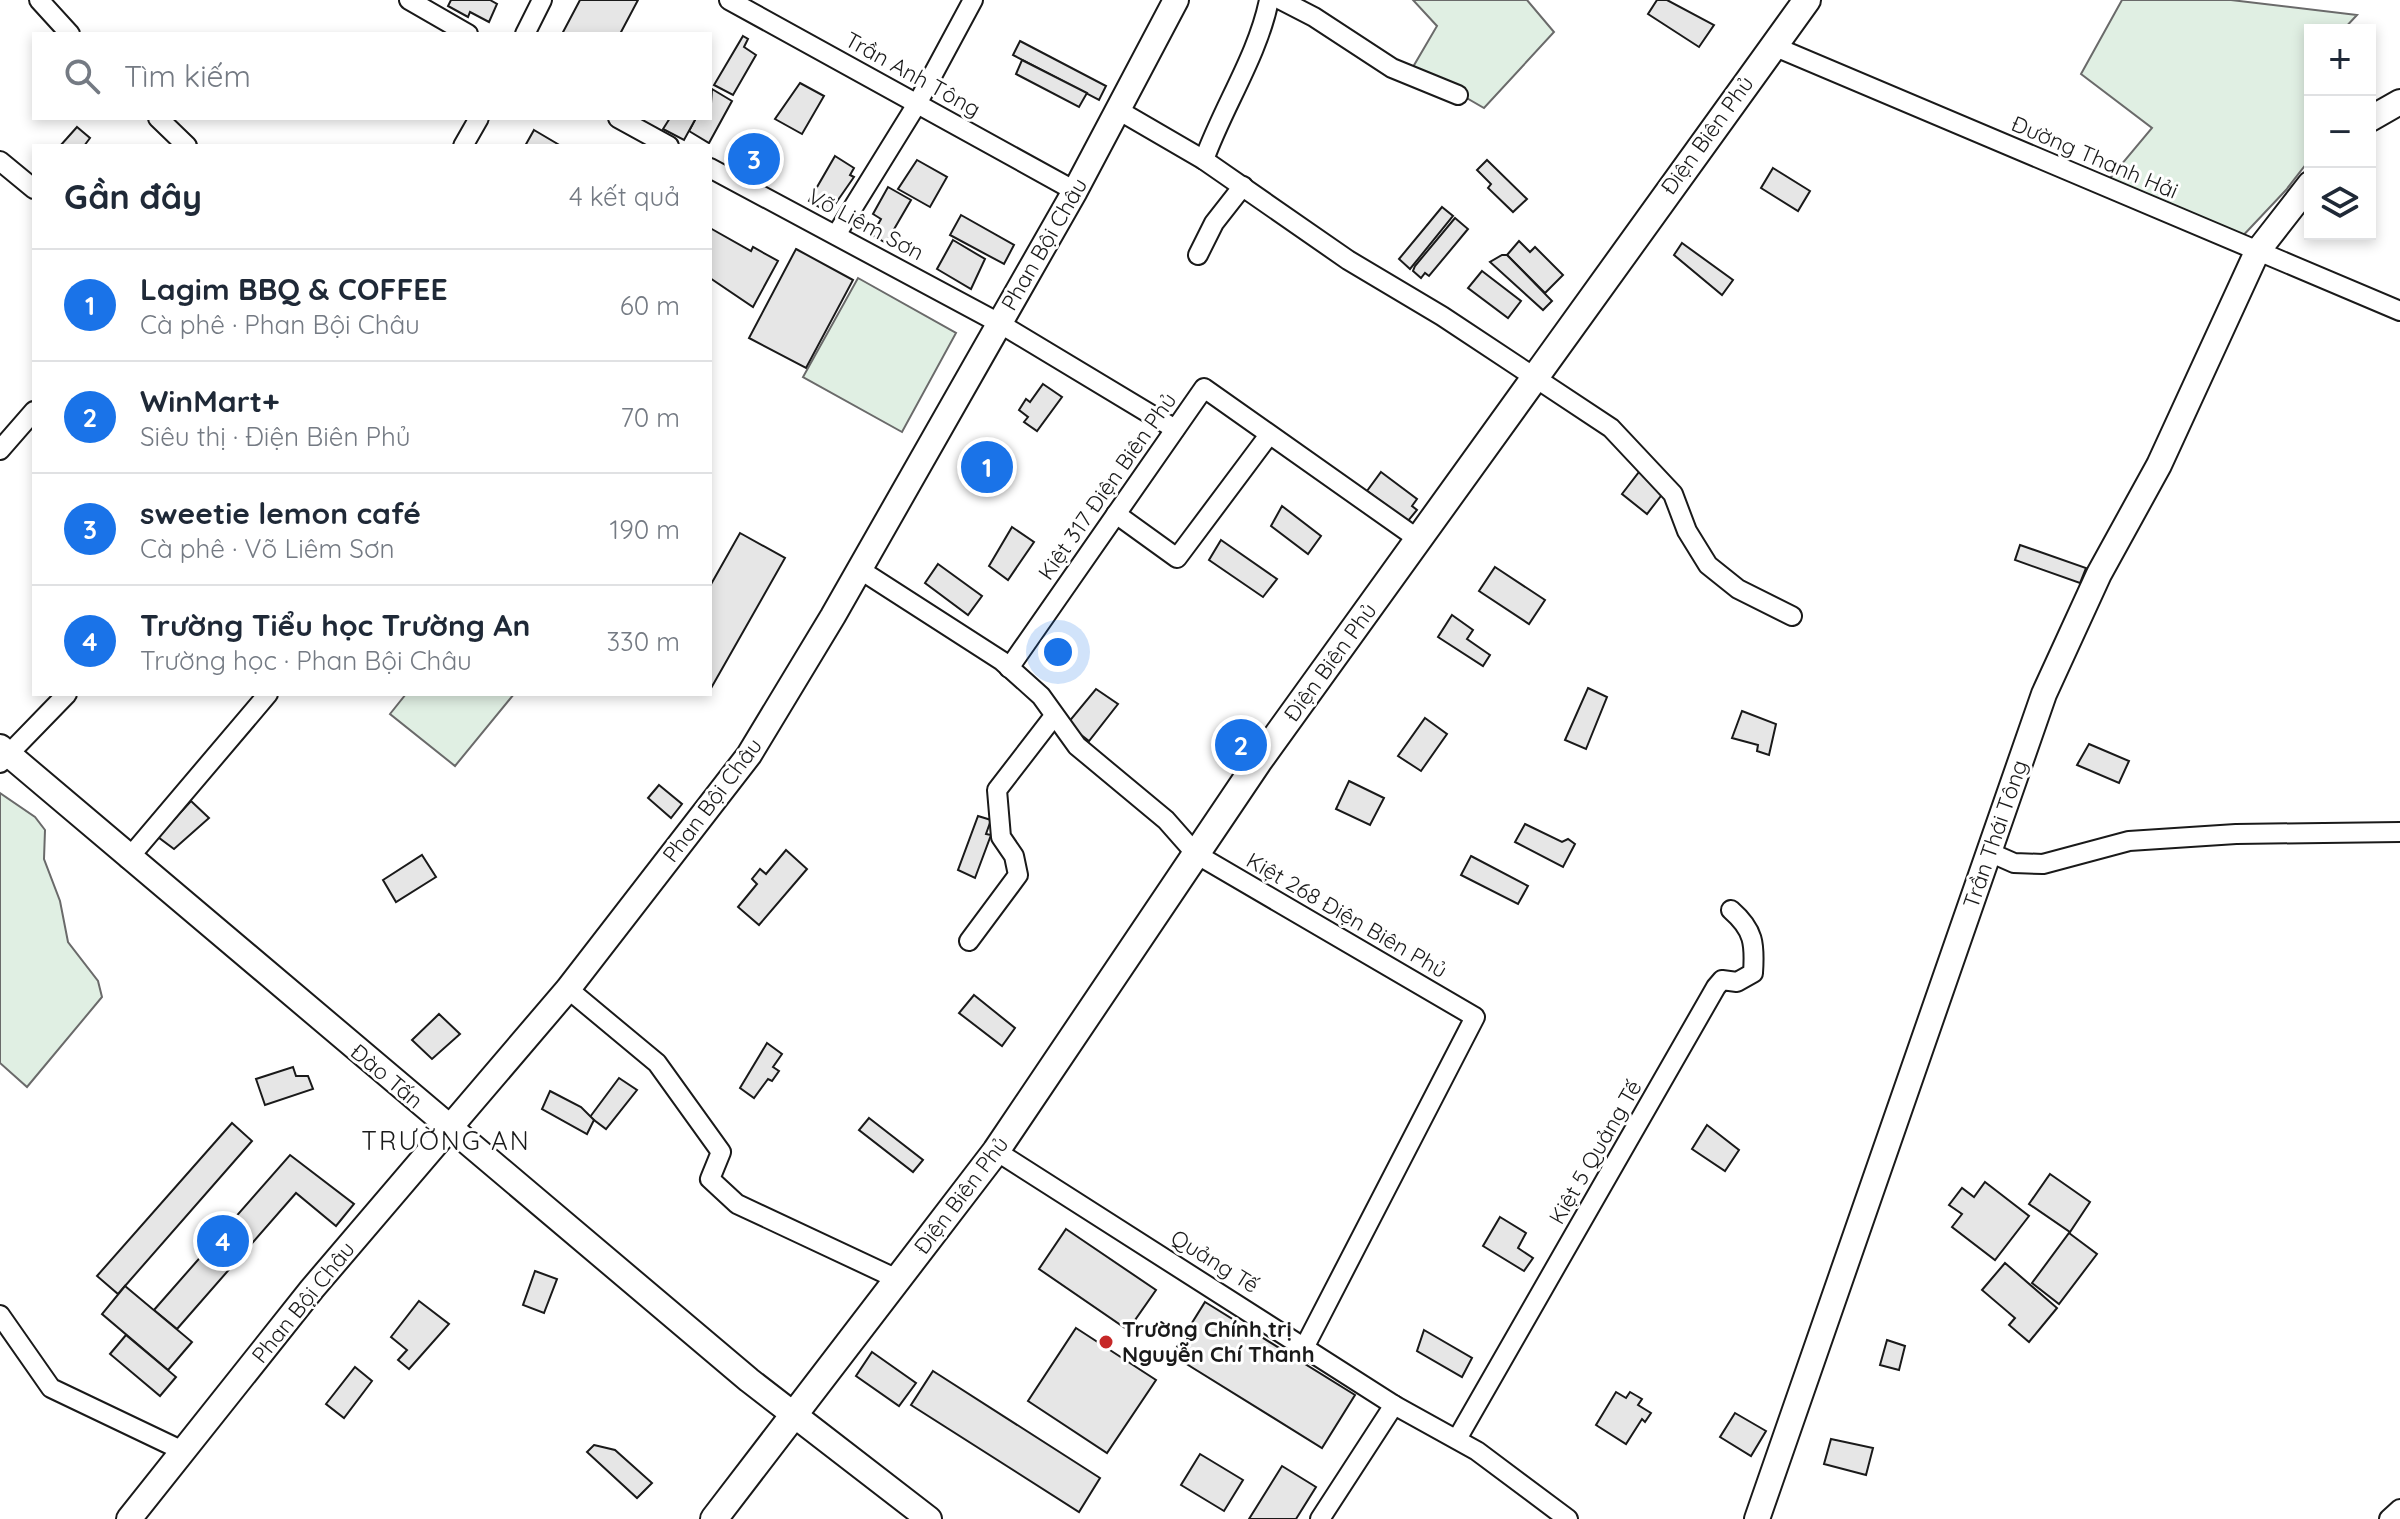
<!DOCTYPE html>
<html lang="vi">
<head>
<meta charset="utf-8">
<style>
	body { margin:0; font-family:Quicksand,sans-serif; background:#f6f6f7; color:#1f2937 }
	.controls { position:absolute; right:24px; top:24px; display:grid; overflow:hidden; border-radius:0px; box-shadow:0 4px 12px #0003 }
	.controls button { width:72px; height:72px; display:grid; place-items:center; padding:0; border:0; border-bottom:2px solid #e0e1e3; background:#fff; color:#1f2937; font:40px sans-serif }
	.you { position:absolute; left:1058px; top:652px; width:28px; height:28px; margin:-20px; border:6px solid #fff; border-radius:50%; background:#1a73e8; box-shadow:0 0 0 12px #1a73e833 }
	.badge { display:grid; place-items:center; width:52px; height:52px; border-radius:50%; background:#1a73e8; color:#fff; font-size:26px; font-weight:700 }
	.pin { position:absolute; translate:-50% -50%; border:4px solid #fff; box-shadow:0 2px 8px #0006 }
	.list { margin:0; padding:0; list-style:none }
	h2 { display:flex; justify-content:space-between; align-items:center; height:104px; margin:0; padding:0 32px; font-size:34px }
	h2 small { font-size:26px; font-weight:400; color:#747a83 }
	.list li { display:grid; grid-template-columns:52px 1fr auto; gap:24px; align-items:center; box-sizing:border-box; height:112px; padding:0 32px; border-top:2px solid #e0e1e3 }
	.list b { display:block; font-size:30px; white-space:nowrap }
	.list p { margin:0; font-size:26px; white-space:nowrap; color:#747a83 }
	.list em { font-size:26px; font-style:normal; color:#747a83 }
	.icon { flex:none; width:44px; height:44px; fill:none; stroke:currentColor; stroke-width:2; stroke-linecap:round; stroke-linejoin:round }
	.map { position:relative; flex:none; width:2400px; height:1519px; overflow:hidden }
	.search { position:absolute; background:#fff; box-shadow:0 4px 12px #0003; left:32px; top:32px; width:680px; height:88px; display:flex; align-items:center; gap:20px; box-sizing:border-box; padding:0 28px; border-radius:0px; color:#747a83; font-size:30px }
	.panel { position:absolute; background:#fff; box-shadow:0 4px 12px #0003; left:32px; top:144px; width:680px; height:552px; border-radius:0px }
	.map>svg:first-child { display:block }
</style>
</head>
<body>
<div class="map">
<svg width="2400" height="1519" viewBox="0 0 2400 1519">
	<rect width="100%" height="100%" fill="#fff"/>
	<g fill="#e0efe3" stroke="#6a6a6a" stroke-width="2">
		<path d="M 1413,0 L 1527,0 L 1554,32 L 1484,108 L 1413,67 L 1437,26 Z"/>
		<path d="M 2122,0 L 2231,0 L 2357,15 L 2343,30 L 2310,30 L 2310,159 L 2286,190 L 2237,242 L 2105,184 L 2152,128 L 2081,74 Z"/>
		<path d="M 858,278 L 956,333 L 902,432 L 803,377 Z"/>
		<path d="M 406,694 L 514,694 L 455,766 L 390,714 Z"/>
		<path d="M 0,793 L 35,817 L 45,830 L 44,859 L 60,901 L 68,942 L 98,981 L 102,997 L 27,1087 L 0,1063 Z"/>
	</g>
	<g fill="#e6e6e6" stroke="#1a1a1a" stroke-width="2">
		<path d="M 451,0 L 490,0 L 497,4 L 489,22 L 470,12 L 468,17 L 448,6 Z"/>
		<path d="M 580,0 L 638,0 L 620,34 L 562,34 Z"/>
		<path d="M 1657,0 L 1667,0 L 1714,25 L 1699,47 L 1648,14 Z"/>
		<path d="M 743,36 L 748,39 L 744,47 L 756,55 L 733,95 L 714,85 Z"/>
		<path d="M 1020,41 L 1106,86 L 1099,100 L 1013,55 Z"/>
		<path d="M 1022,60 L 1087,93 L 1079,107 L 1016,74 Z"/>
		<path d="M 800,83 L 824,96 L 802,134 L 775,119 Z"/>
		<path d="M 712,89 L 732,101 L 709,143 L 689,131 L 696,118 L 710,118 Z"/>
		<path d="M 670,118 L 696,118 L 684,140 L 663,129 Z"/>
		<path d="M 77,127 L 90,138 L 84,146 L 60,146 Z"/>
		<path d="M 534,130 L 561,146 L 525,146 Z"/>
		<path d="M 835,156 L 854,168 L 850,175 L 854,177 L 829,213 L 809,201 Z"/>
		<path d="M 917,160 L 947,177 L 930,207 L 898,189 Z"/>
		<path d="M 1487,160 L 1527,199 L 1513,212 L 1488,188 L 1491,184 L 1477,170 Z"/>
		<path d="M 1773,168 L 1810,191 L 1798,211 L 1761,188 Z"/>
		<path d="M 888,187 L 911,200 L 886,243 L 872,235 L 881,219 L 873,214 Z"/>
		<path d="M 1442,207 L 1453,216 L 1410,269 L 1399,259 Z"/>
		<path d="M 961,215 L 1014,245 L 1004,264 L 950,235 Z"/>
		<path d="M 1455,218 L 1468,229 L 1429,276 L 1425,273 L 1421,278 L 1413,271 L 1415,266 Z"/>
		<path d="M 710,228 L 751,251 L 753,247 L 778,261 L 753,307 L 710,278 Z"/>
		<path d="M 953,240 L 985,259 L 971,289 L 937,269 Z"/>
		<path d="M 1519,241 L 1530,252 L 1535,247 L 1563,275 L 1545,293 L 1507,255 Z"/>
		<path d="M 1682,243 L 1733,280 L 1722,295 L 1674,255 Z"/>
		<path d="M 796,249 L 853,280 L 806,368 L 749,338 Z"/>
		<path d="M 1502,255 L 1507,255 L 1552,301 L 1543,310 L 1490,262 Z"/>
		<path d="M 1482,271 L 1521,301 L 1508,318 L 1468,288 Z"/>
		<path d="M 1043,384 L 1062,397 L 1037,431 L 1024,422 L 1028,417 L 1019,410 L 1026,399 L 1030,402 Z"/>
		<path d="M 1381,472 L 1417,499 L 1412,506 L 1417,510 L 1408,521 L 1367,491 Z"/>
		<path d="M 1639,472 L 1664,492 L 1647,514 L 1622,494 Z"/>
		<path d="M 1282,506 L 1321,536 L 1308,554 L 1271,526 Z"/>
		<path d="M 1012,527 L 1034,542 L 1008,580 L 989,566 Z"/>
		<path d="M 740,533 L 785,558 L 710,690 L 710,586 Z"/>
		<path d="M 1221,540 L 1277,579 L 1263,597 L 1209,560 Z"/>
		<path d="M 2020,545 L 2086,568 L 2080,583 L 2015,560 Z"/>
		<path d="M 938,564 L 982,596 L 968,615 L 925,583 Z"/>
		<path d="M 1495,567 L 1545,600 L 1529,624 L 1479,591 Z"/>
		<path d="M 1452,615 L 1473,630 L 1467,639 L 1490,655 L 1483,666 L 1438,637 Z"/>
		<path d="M 1588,688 L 1607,697 L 1586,749 L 1565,740 Z"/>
		<path d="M 1096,689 L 1118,704 L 1089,741 L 1067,724 Z"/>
		<path d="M 1742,711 L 1776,724 L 1769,755 L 1757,751 L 1758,745 L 1732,738 Z"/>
		<path d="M 1425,718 L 1447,734 L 1421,771 L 1398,756 Z"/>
		<path d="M 2089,744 L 2129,761 L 2119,783 L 2077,765 Z"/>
		<path d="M 1349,781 L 1384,798 L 1370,825 L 1336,809 Z"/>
		<path d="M 659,785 L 682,804 L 671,818 L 648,798 Z"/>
		<path d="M 191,801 L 209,818 L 174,849 L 158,837 Z"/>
		<path d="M 978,816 L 991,820 L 986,834 L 991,835 L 975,878 L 958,870 Z"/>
		<path d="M 1525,824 L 1562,842 L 1568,839 L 1575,844 L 1563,867 L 1515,842 Z"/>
		<path d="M 786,850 L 807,869 L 759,925 L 738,907 L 757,884 L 752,879 L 760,869 L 766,874 Z"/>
		<path d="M 422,855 L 436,877 L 396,902 L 383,880 Z"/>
		<path d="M 1471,856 L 1528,886 L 1518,904 L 1461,875 Z"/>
		<path d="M 974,995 L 1015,1028 L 1002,1046 L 959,1013 Z"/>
		<path d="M 439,1014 L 460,1034 L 432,1059 L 412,1040 Z"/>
		<path d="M 767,1043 L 782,1054 L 773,1067 L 779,1071 L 772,1081 L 768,1079 L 754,1098 L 740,1088 Z"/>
		<path d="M 293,1067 L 296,1076 L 308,1076 L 313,1089 L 265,1105 L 256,1079 Z"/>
		<path d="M 619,1078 L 637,1090 L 606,1129 L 590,1117 Z"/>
		<path d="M 550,1091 L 581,1107 L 594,1120 L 587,1134 L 542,1109 Z"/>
		<path d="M 869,1118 L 923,1160 L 913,1172 L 859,1130 Z"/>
		<path d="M 232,1123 L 252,1141 L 118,1294 L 97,1276 Z"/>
		<path d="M 1707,1125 L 1739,1150 L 1725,1171 L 1692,1149 Z"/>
		<path d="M 290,1155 L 354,1204 L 336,1226 L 296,1193 L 177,1329 L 154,1310 Z"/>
		<path d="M 2050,1174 L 2090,1202 L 2070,1232 L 2029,1204 Z"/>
		<path d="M 1985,1182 L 2029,1216 L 1995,1260 L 1952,1227 L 1962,1214 L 1949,1205 L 1962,1188 L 1974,1197 Z"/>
		<path d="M 1500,1217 L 1526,1233 L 1518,1248 L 1533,1258 L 1524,1271 L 1483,1246 Z"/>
		<path d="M 1066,1229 L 1156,1290 L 1128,1330 L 1039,1269 Z"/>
		<path d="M 2069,1233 L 2097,1254 L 2059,1304 L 2032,1283 Z"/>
		<path d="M 2005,1263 L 2057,1308 L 2029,1342 L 2009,1325 L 2015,1318 L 1982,1290 Z"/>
		<path d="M 535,1271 L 557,1279 L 544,1313 L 523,1305 Z"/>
		<path d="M 125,1286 L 192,1342 L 168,1370 L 102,1314 Z"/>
		<path d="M 419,1301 L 449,1324 L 409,1369 L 398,1360 L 407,1350 L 391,1337 Z"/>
		<path d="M 1205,1302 L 1355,1395 L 1322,1448 L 1172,1355 Z"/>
		<path d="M 1076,1328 L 1156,1380 L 1107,1453 L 1028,1401 Z"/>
		<path d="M 1424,1330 L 1472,1358 L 1462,1377 L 1417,1351 Z"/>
		<path d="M 126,1335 L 176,1377 L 160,1396 L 110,1354 Z"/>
		<path d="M 1887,1340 L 1905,1346 L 1899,1370 L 1880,1365 Z"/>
		<path d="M 872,1352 L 916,1383 L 899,1406 L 856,1376 Z"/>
		<path d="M 355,1367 L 372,1381 L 344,1418 L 326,1404 Z"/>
		<path d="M 933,1371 L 1100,1478 L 1079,1512 L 911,1405 Z"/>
		<path d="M 1616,1392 L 1626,1398 L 1630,1392 L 1642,1399 L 1638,1405 L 1651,1413 L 1645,1422 L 1642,1419 L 1626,1444 L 1596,1425 Z"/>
		<path d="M 1735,1413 L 1766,1431 L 1751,1456 L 1720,1437 Z"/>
		<path d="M 1831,1439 L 1873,1448 L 1866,1475 L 1824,1464 Z"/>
		<path d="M 594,1445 L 615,1450 L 652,1483 L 637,1498 L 587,1452 Z"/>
		<path d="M 1200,1454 L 1243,1480 L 1224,1511 L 1181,1485 Z"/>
		<path d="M 1282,1466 L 1316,1487 L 1296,1519 L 1249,1519 Z"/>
	</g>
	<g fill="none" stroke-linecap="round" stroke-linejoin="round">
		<defs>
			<g id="minor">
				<path d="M 39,0 L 70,34"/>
				<path d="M 409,0 L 468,34"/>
				<path d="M 729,0 L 1075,191"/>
				<path d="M 1281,0 L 1314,17 L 1392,68 L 1458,95"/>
				<path d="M 525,34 L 542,0"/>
				<path d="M 1771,45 L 2400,311"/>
				<path d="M 1118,110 L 1204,160 L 1348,260 L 1442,316 L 1611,428 L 1673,494 L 1687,531 L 1708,565 L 1738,589 L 1792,616"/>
				<path d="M 158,118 L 187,146"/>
				<path d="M 618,118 L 669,146"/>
				<path d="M 463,146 L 479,118"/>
				<path d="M 1204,160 C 1223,107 1258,55 1269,0"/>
				<path d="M 0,161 L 34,189"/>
				<path d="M 710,168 L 999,323 L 1175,429"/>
				<path d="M 836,235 L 917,104 L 973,0"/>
				<path d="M 1198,255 L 1214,223 L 1243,186"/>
				<path d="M 0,450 L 34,411"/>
				<path d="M 1116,514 L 1177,558 L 1269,435"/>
				<path d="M 859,569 L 1002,661 L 1041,696 L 1077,746 L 1166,820 L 1196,854 L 1475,1017 L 1305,1346"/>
				<path d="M 1009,668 L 1204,388 L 1418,539"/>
				<path d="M 0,763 L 67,694"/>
				<path d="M 1989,852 L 2014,863 L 2043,864 L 2129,841 L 2236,834 L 2400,832"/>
				<path d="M 128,859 L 268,694"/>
				<path d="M 969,941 L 1018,875 L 1014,856 L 1001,837 L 997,790 L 1054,716"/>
				<path d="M 568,989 L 657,1063 L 721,1152 L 710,1179 L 737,1204 L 897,1279"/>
				<path d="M 996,1151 L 1394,1405 L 1477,1451 L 1568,1519"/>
				<path d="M 0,1315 L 51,1388 L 183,1451"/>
				<path d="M 1457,1439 L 1716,987 L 1722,980 L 1737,982 L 1753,973 C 1755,944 1754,930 1731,910"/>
				<path d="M 1320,1519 L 1394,1405"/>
				<path d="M 2389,1519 L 2400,1509"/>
			</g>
			<g id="tertiary">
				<path d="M 2370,119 L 2400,102"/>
				<path d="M 0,747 L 749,1380 L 929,1519"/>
				<path d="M 129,1519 L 312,1289 L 568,989 L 749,755 L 833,616 L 1075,191 L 1176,0"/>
				<path d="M 1757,1519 L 2044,694 L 2099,574 L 2159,465 L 2257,252 L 2310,184"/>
			</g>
			<path id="secondary" d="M 714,1519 L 996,1151 L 1258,762 L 1807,0"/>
		</defs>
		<use href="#minor" stroke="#1a1a1a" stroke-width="22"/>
		<use href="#tertiary" stroke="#1a1a1a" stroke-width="28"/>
		<use href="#secondary" stroke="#1a1a1a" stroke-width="30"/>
		<use href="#minor" stroke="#fff" stroke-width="18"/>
		<use href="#tertiary" stroke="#fff" stroke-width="24"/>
		<use href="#secondary" stroke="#fff" stroke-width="26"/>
	</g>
	<circle fill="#c62828" stroke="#fff" stroke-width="3" cx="1106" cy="1342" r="8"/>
	<g text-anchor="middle" stroke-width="6" stroke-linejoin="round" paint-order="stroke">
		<g font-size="22" fill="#1a1a1a" stroke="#fff">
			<text transform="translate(913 74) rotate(29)" y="8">Trần Anh Tông</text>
			<text transform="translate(1707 135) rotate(-54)" y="8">Điện Biên Phủ</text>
			<text transform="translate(2095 157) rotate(23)" y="8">Đường Thanh Hải</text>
			<text transform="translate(866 224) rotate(28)" y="8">Võ Liêm Sơn</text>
			<text transform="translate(1044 244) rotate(-60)" y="8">Phan Bội Châu</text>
			<text transform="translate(1107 486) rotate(-55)" y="8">Kiệt 317 Điện Biên Phủ</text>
			<text transform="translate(1330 662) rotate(-54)" y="8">Điện Biên Phủ</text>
			<text transform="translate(712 800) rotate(-53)" y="8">Phan Bội Châu</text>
			<text transform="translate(1995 834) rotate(-71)" y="8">Trần Thái Tông</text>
			<text transform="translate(1347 915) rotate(30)" y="8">Kiệt 268 Điện Biên Phủ</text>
			<text transform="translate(387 1076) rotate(40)" y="8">Đào Tấn</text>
			<text transform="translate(1595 1152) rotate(-60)" y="8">Kiệt 5 Quảng Tế</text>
			<text transform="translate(961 1195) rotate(-53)" y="8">Điện Biên Phủ</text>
			<text transform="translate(1215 1261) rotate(32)" y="8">Quảng Tế</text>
			<text transform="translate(303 1302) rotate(-51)" y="8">Phan Bội Châu</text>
		</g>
		<g font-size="22" font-weight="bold" fill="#1a1a1a" stroke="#fff" text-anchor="start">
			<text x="1122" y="1337">Trường Chính trị<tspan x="1122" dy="25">Nguyễn Chí Thanh</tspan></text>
		</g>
		<g font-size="26" letter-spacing="2" fill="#1a1a1a" stroke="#fff">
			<text x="446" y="1150">TRƯỜNG AN</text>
		</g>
	</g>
</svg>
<div class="controls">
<button>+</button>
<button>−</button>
<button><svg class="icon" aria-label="layers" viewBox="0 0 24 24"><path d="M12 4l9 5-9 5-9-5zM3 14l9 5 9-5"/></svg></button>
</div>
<div class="you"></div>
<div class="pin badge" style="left:987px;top:467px">1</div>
<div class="pin badge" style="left:1241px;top:745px">2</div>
<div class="pin badge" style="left:754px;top:159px">3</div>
<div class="pin badge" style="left:223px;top:1241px">4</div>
<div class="search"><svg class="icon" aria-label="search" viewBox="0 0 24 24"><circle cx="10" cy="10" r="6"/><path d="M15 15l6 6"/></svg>Tìm kiếm</div>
<section class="panel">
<h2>Gần đây<small>4 kết quả</small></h2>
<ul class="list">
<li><span class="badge">1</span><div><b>Lagim BBQ &amp; COFFEE</b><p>Cà phê · Phan Bội Châu</p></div><em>60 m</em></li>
<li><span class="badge">2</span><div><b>WinMart+</b><p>Siêu thị · Điện Biên Phủ</p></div><em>70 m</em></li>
<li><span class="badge">3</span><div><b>sweetie lemon café</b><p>Cà phê · Võ Liêm Sơn</p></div><em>190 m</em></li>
<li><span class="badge">4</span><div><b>Trường Tiểu học Trường An</b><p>Trường học · Phan Bội Châu</p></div><em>330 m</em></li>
</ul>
</section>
</div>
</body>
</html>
